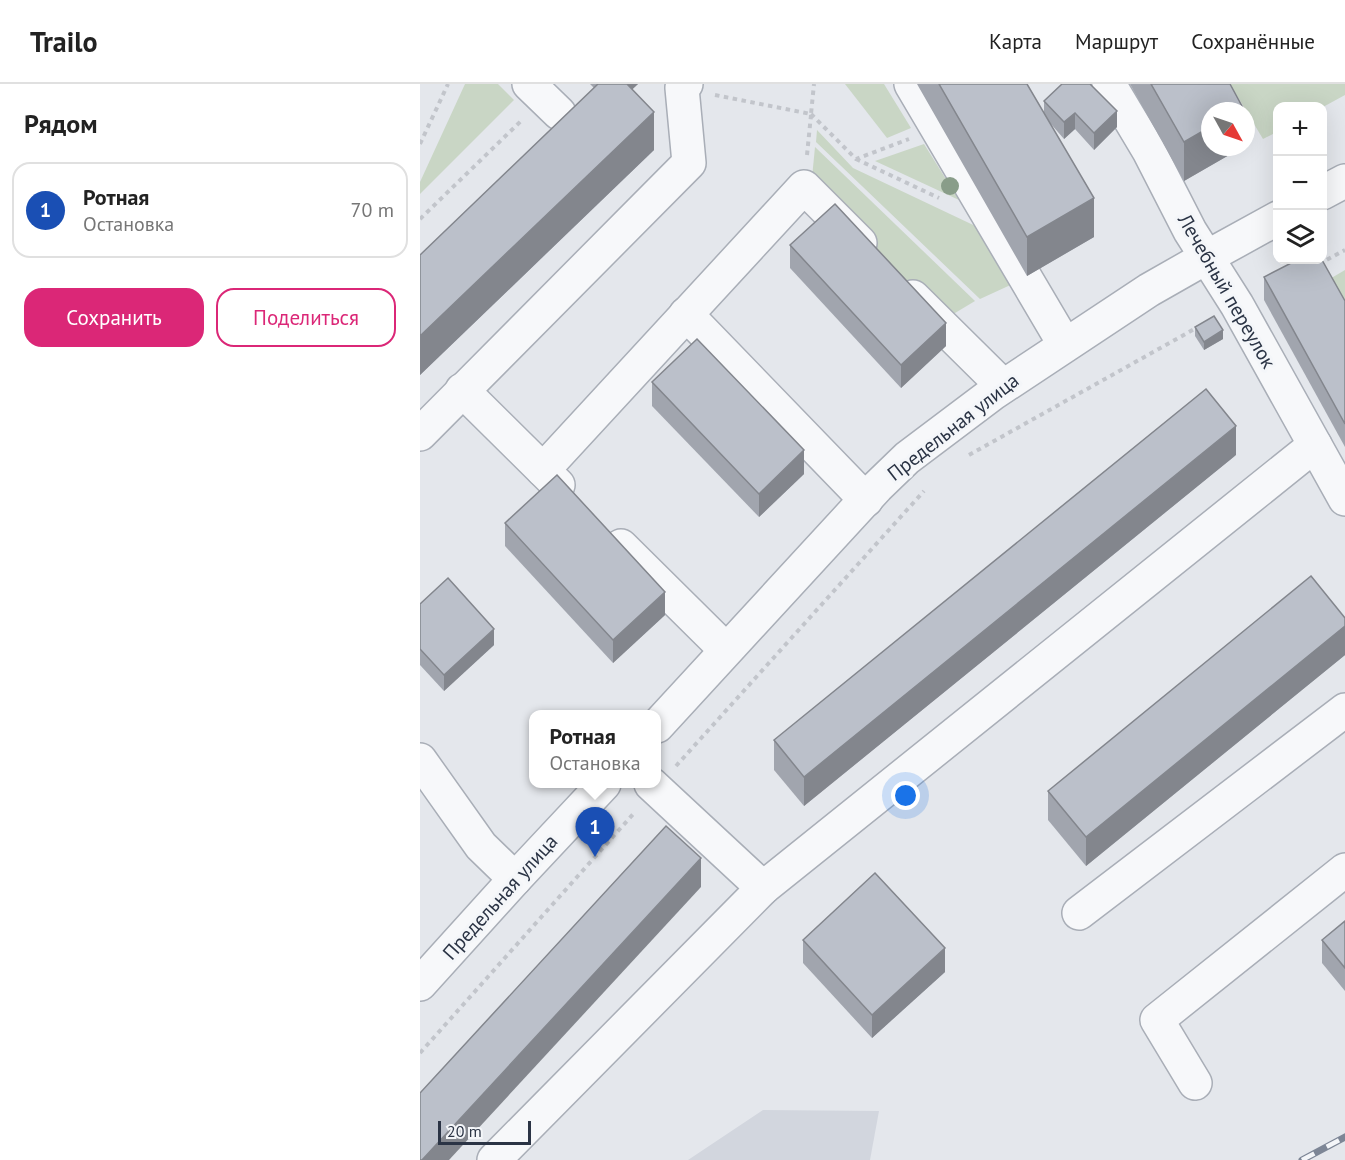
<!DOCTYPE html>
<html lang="ru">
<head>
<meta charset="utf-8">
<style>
	body { margin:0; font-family:"PT Sans",sans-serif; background:#f6f6f6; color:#222 }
	.controls { position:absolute; right:18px; top:18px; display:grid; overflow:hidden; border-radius:12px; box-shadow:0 6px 24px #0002 }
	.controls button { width:54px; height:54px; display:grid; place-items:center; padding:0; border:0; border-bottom:2px solid #e0e0e0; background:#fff; color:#222; font:30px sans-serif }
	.compass { position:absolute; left:781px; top:18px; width:54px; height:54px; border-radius:50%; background:#fff; box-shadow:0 6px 24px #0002; rotate:130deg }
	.scale { position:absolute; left:18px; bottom:15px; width:93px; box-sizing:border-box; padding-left:6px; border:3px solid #2b3445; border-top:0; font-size:16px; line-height:21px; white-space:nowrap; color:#2b3445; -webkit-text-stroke:4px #f4f6f9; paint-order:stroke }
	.you { position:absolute; left:486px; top:712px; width:21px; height:21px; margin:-15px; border:4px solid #fff; border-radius:50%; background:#1a73e8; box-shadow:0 0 0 9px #1a73e833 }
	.badge { display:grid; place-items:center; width:39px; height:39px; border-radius:50%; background:#db2777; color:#fff; font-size:20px; font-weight:700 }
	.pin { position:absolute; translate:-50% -50px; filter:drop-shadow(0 2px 3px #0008) }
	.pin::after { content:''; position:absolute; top:32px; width:21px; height:18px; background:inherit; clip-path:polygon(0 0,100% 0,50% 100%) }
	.popup { position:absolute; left:109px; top:626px; width:132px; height:78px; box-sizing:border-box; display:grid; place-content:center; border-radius:12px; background:#fff; filter:drop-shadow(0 2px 4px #0005); font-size:20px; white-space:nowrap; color:#767676 }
	.popup b { font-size:22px; color:#222 }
	.popup::after { content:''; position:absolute; left:50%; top:100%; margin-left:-12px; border:12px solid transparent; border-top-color:#fff }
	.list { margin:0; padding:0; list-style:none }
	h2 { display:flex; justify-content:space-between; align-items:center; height:78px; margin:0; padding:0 24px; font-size:26px }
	h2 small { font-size:20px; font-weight:400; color:#767676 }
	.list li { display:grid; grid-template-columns:39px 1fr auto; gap:18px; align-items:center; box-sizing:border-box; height:96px; margin:0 12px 12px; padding:0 12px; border:2px solid #e0e0e0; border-radius:18px }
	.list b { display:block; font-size:22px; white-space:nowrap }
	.list p { margin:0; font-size:20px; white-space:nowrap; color:#767676 }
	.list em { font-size:20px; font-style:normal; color:#767676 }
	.actions { display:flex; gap:12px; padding:18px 24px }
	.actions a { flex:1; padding:14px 0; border:2px solid #db2777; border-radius:18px; text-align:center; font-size:21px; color:#db2777 }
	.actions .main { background:#db2777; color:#fff }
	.icon { flex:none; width:33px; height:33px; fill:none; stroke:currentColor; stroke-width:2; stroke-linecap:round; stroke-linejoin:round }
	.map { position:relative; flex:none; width:925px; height:1076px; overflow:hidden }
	header { display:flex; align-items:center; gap:36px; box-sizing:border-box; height:84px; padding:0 30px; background:#fff; border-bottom:2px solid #e0e0e0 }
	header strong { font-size:28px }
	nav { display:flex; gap:33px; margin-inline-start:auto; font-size:21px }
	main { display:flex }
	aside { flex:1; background:#fff }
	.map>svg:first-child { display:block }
</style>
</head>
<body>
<header>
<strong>Trailo</strong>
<nav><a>Карта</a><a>Маршрут</a><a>Сохранённые</a></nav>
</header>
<main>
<aside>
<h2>Рядом<small></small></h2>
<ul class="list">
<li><span class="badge" style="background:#1a4fb4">1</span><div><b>Ротная</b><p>Остановка</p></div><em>70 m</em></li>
</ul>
<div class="actions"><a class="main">Сохранить</a><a>Поделиться</a></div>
</aside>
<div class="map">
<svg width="925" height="1076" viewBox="0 0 925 1076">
	<rect width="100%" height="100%" fill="#e4e7ec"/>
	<path fill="#d2d6de" d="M 343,1026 L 459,1027 L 450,1076 L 268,1076 Z"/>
	<g fill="#c9d6c5">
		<path d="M 45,0 L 78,0 L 94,16 L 0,110 L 0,98 Z"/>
		<path d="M 425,0 L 464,0 L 491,44 L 467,54 Z"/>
		<path d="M 810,0 L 925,0 L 925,11 L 903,23 L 858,22 L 857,48 L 843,55 Z"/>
		<path d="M 397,46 L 433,84 L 568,148 L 597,198 L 560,215 L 396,58 Z"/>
		<path d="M 504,60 L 539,116 L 455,77 Z"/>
		<path d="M 395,63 L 555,217 L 525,235 L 391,104 Z"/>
		<path d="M 925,186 L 925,222 L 908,196 Z"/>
	</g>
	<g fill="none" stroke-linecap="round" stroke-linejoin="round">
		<defs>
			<g id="minor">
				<path d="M 109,0 L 139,29"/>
				<path d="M 491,0 L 645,261"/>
				<path d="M 689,0 L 729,67 L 770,147 L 817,221 L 925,415"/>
				<path d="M 902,109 L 925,97"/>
				<path d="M 493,213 L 583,302"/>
				<path d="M 266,230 L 446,416"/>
				<path d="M 42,306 L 138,401"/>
				<path d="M 0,350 L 269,79 L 262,4 L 266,0"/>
				<path d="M 123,386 L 384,103 L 440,159"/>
				<path d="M 201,462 L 306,566"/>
				<path d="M 237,642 L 457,403 L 487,374 L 572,310 L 729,206 L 787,173 L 858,134"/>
				<path d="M 0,676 L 61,762 L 95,795"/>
				<path d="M 231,700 L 343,804"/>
				<path d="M 659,829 L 925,626"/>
				<path d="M 0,900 L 95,795 L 184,700"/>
				<path d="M 775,999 L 737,936 L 925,786"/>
				<path d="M 74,1076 L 343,804 L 895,361"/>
			</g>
		</defs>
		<use href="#minor" stroke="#a9aeb7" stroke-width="36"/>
		<g stroke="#c2c5cb" stroke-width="4" stroke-dasharray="4.5 4.5" stroke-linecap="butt">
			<path d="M 295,11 L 391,30 L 394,0"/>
			<path d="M 391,30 L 436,75 L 489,55"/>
			<path d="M 0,60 L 28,0"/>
			<path d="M 387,71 L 391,31"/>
			<path d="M 436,75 L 519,114"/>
			<path d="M 0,135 L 102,36"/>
			<path d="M 899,180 L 925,166"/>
			<path d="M 549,371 L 778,243"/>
			<path d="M 256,682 L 504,407"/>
			<path d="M 0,969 L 215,728"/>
		</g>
		<use href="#minor" stroke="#f7f8fa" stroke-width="33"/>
		<defs>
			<path id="rail" d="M 882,1076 L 925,1053"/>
		</defs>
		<use href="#rail" stroke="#7d8696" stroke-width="7"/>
		<use href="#rail" stroke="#f4f6f9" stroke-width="4.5" stroke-dasharray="14" stroke-linecap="butt"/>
	</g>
	<circle fill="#899d89" cx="530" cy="102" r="9"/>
	<g fill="#a1a5ae">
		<path d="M 170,0 L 218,0 L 212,5 L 234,66 L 0,291 L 0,171 L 174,4 Z"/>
		<path d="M 497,0 L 607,0 L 624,29 L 624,17 L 697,43 L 674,66 L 655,45 L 644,55 L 631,40 L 674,153 L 607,192 Z"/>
		<path d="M 710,0 L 810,0 L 823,27 L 823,63 L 764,97 Z"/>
		<path d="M 370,161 L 526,262 L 481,304 L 370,184 Z"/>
		<path d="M 844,193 L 925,217 L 925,363 L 844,216 Z"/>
		<path d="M 775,243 L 803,255 L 784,266 L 775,252 Z"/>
		<path d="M 232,298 L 384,390 L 339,433 L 232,322 Z"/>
		<path d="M 816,371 L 384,722 L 354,686 L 354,656 Z"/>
		<path d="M 85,439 L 245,531 L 193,579 L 85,462 Z"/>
		<path d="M 0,520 L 74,561 L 24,607 L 0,581 Z"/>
		<path d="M 925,534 L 925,571 L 666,782 L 628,736 L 628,707 Z"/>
		<path d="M 925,837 L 925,907 L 902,879 L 902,856 Z"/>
		<path d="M 383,856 L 525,888 L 452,954 L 383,879 Z"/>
	</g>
	<g fill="#83868d">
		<path d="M 193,0 L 218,0 L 193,24 Z"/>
		<path d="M 697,27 L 697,43 L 674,66 L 674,49 Z"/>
		<path d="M 234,28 L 234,66 L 0,291 L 0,252 Z"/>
		<path d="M 655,29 L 655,45 L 644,55 L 644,38 Z"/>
		<path d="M 790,43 L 790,63 L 823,63 L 764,97 L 764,58 Z"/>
		<path d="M 674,114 L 674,153 L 607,192 L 607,153 Z"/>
		<path d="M 526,239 L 526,262 L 481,304 L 481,281 Z"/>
		<path d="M 803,246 L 803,255 L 784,266 L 784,258 Z"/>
		<path d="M 816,342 L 816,371 L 384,722 L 384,693 Z"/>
		<path d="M 384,366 L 384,390 L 339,433 L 339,410 Z"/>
		<path d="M 245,508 L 245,531 L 193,579 L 193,556 Z"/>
		<path d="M 925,542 L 925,571 L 666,782 L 666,753 Z"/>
		<path d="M 74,545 L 74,561 L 24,607 L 24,591 Z"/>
		<path d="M 281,774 L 281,803 L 29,1076 L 2,1076 Z"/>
		<path d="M 525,864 L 525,888 L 452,954 L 452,931 Z"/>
	</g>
	<g fill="#bbc0ca" stroke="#83868d" stroke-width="1.5">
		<path d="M 178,0 L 207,0 L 234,28 L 0,252 L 0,171 Z"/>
		<path d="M 519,0 L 607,0 L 674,114 L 607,153 Z"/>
		<path d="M 642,0 L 670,0 L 697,27 L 674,49 L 655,29 L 644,38 L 624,17 Z"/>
		<path d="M 731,0 L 810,0 L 823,24 L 819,27 L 790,27 L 790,43 L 764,58 Z"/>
		<path d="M 415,120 L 526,239 L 481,281 L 370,161 Z"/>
		<path d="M 877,176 L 902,176 L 925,217 L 925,340 L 844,193 Z"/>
		<path d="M 794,232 L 803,246 L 784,258 L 775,243 Z"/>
		<path d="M 277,255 L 384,366 L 339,410 L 232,298 Z"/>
		<path d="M 786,305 L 816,342 L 384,693 L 354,656 Z"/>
		<path d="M 137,391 L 245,508 L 193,556 L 85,439 Z"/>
		<path d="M 891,492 L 925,534 L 925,542 L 666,753 L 628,707 Z"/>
		<path d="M 28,494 L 74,545 L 24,591 L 0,565 L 0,520 Z"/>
		<path d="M 246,742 L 281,774 L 2,1076 L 0,1076 L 0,1009 Z"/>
		<path d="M 455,789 L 525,864 L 452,931 L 383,856 Z"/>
		<path d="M 925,837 L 925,884 L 902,856 Z"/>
	</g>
	<g text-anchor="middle" stroke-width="6" stroke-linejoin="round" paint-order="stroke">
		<g font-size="20" fill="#2b3445" stroke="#f4f6f9">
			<text transform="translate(807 207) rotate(60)" y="7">Лечебный переулок</text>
			<text transform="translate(533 343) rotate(-38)" y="7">Предельная улица</text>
			<text transform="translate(80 813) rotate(-48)" y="7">Предельная улица</text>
		</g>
	</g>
</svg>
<div class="controls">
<button>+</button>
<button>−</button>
<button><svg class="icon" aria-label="layers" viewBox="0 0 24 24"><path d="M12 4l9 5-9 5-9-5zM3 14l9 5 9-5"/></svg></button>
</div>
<svg class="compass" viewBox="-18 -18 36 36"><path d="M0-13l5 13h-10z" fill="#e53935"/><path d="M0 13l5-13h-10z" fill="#767676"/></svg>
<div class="scale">20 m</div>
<div class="you"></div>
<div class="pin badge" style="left:175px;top:773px;background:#1a4fb4">1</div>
<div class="popup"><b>Ротная</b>Остановка</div>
</div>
</main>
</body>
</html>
